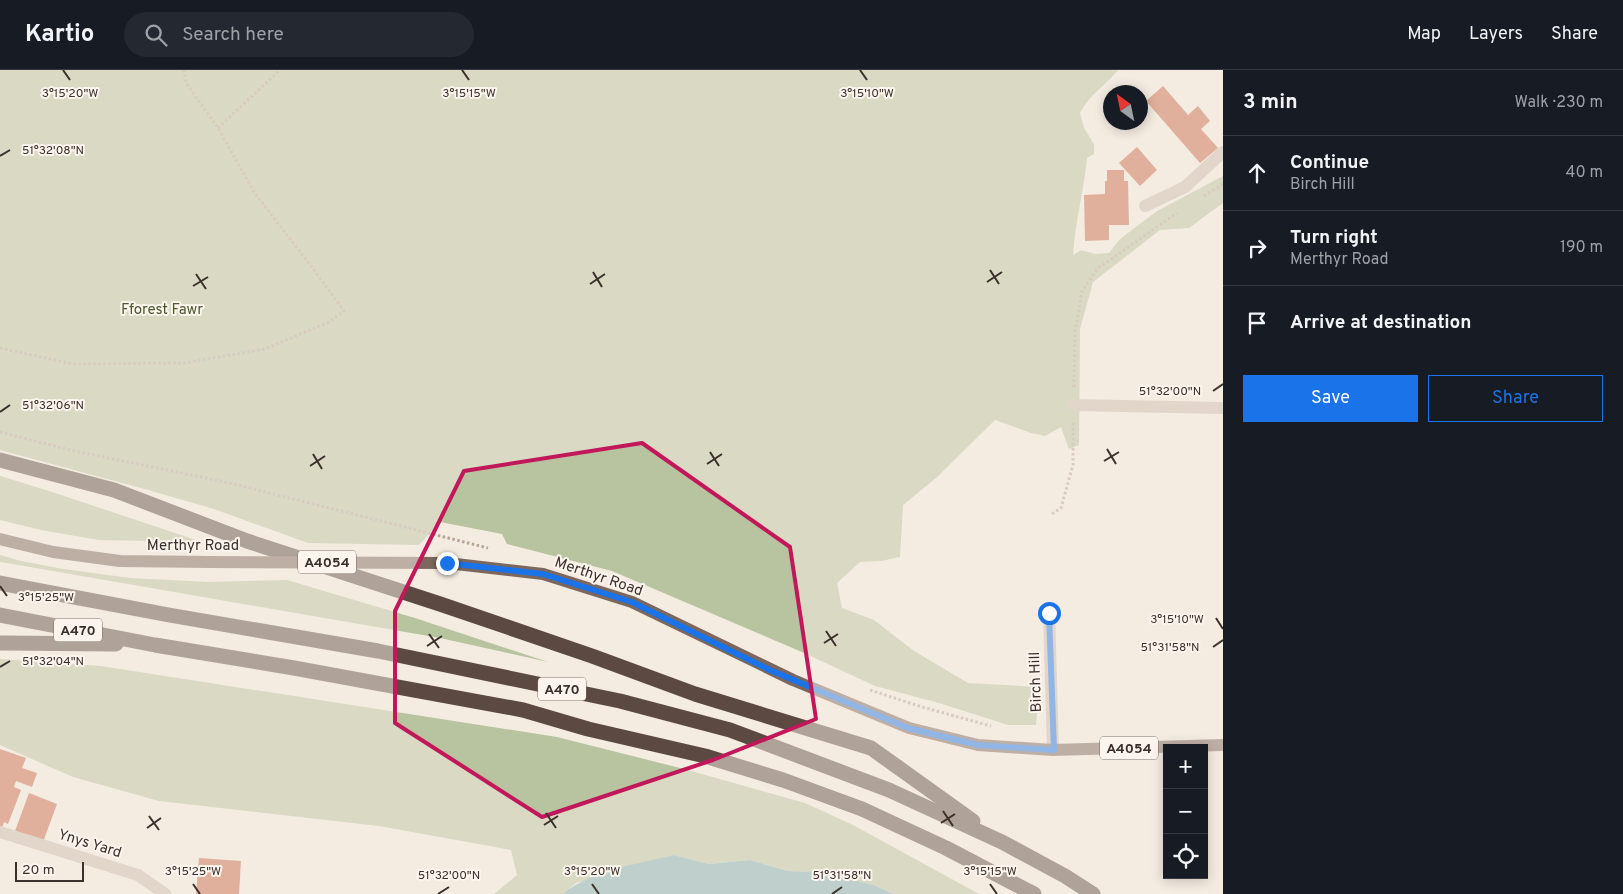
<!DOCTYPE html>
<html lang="en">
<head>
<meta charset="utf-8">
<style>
	body { margin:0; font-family:Overpass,sans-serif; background:#242831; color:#f1f3f6 }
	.controls { position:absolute; right:15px; bottom:15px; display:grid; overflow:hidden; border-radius:0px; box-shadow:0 2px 12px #0003 }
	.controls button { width:45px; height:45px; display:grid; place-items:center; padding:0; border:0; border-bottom:1px solid #363941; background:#171b24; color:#f1f3f6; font:25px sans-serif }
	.compass { position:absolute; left:1103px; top:15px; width:45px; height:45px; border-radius:50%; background:#171b24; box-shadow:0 2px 12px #0003; rotate:327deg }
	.scale { position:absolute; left:15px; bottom:12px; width:69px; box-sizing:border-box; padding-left:5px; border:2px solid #3b302b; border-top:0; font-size:14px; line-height:18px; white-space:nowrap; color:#3b302b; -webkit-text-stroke:4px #fbf5ee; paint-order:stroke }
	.stop { position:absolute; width:15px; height:15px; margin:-11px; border:4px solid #1a73e8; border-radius:50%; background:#fff }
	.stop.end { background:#1a73e8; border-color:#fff; box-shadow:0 1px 5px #0008 }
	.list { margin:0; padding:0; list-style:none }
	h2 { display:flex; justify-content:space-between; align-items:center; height:65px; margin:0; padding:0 20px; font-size:21px }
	h2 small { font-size:16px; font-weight:400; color:#9ea1a6 }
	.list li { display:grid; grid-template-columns:32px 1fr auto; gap:15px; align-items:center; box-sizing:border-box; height:75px; padding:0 20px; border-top:1px solid #363941 }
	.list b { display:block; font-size:19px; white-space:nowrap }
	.list p { margin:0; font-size:16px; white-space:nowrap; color:#9ea1a6 }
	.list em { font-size:16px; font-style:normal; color:#9ea1a6 }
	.actions { display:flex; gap:10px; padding:15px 20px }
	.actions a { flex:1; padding:11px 0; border:1px solid #1a73e8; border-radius:0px; text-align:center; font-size:18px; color:#1a73e8 }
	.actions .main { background:#1a73e8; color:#fff }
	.icon { flex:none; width:28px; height:28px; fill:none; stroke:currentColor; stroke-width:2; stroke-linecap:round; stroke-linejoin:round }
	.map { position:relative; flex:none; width:1223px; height:824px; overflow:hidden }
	header { display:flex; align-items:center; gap:30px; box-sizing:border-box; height:70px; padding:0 25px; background:#171b24; border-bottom:1px solid #363941 }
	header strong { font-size:24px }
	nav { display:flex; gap:28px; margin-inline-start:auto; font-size:18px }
	.search { width:350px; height:45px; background:#242831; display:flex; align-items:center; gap:12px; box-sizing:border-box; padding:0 18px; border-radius:28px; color:#9ea1a6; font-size:19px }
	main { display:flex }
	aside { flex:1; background:#171b24 }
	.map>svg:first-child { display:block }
</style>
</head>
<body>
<header>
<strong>Kartio</strong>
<div class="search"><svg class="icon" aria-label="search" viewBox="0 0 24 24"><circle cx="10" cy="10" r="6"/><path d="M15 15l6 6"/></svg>Search here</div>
<nav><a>Map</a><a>Layers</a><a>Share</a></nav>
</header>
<main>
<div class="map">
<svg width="1223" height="824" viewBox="0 0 1223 824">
	<rect width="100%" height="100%" fill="#f4ebe1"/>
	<g fill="#b8c4a0">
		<path d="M 0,0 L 1118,0 C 1105,16 1090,24 1080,43 L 1084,58 L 1094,74 L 1094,84 L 1087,88 C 1084,120 1075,152 1073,185 L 1081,180 L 1095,184 L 1109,183 L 1120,169 L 1157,141 L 1223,106 L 1223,133 L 1189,158 L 1160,160 L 1093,212 L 1080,259 L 1079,375 L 1069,379 L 1061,357 L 1045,366 L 1031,363 L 995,350 L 936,408 L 903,435 L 900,487 L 881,491 L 860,492 L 837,513 L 842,538 L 874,550 L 914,581 L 968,613 L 1039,617 L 1036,655 L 1008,655 L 939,633 L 875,616 L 802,582 L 612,501 L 507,474 L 502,464 L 440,452 L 419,475 L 308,473 L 214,439 L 148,420 L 0,380 Z"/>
		<path d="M 0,406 L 46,420 L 202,472 L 99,470 L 41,460 L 0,450 Z"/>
		<path d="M 0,485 L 21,491 L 63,499 L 130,508 L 208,512 L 287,510 L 415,548 L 548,592 L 440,568 L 7,493 L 0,492 Z"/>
		<path d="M 0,589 L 101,596 L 557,667 L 684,699 L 805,733 L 853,755 L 979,824 L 893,824 L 874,815 L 821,802 L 788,801 L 750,790 L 709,794 L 674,785 L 576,813 L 562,824 L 494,824 L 517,805 L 511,780 L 379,756 L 159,731 L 73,707 L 0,675 Z"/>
	</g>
	<path fill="#7fb0b2" d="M 674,785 L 709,794 L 750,790 L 788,801 L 821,802 L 874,815 L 893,824 L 562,824 C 593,800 637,794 674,785 Z"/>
	<g fill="#c8694b">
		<path d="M 1163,16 L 1188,45 L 1198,36 L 1210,51 L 1201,59 L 1218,78 L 1200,93 L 1146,31 Z"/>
		<path d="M 1137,77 L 1157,100 L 1140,116 L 1119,93 Z"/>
		<path d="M 1107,100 L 1124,100 L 1124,111 L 1128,111 L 1129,155 L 1109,155 L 1109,170 L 1085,171 L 1084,125 L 1105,124 L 1105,111 L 1107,111 Z"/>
		<path d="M 0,679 L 26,688 L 22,698 L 37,703 L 32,717 L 16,711 L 14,717 L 21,720 L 8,754 L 4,752 L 2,758 L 0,757 Z"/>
		<path d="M 29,723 L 57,734 L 43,772 L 15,761 Z"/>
		<path d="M 199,788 L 241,791 L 239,824 L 196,824 Z"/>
	</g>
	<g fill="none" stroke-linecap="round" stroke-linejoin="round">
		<g stroke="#b9a596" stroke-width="3" stroke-dasharray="2.5 2.5" stroke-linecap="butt">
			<path d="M 218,58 L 280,0"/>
			<path d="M 1204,126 L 1223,114"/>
			<path d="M 0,278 L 73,294 L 184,293 L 265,279 L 329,252 L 344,241 L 311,196 L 254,122 L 218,58 L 186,13 L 184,0"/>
			<path d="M 1074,317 L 1075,263 L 1082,221 L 1097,199 L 1177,143"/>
			<path d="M 0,362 L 74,381 L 230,413 L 488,478"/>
			<path d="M 1052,444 L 1061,438 L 1073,395 L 1073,353"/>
			<path d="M 870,620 L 922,637 L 991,656"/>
		</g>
		<g stroke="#cdbbac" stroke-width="12">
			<path d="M 1145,136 L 1185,117 L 1223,82"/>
			<path d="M 1073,335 L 1223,338"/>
			<path d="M 1049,543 L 1053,680"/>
			<path d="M 0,762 L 138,805 L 165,824"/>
		</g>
		<g stroke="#7d675c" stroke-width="12">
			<path d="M 0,469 L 53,482 L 120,491 L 208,492"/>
			<path d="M 447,493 L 543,504 L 632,532 L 793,610 L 909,658 L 978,675 L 1053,680 L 1223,675"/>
		</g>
		<g stroke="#5c4a42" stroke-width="15">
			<path d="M 0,390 L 114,420 L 247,471 L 440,534 L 592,586 L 695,624 L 871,678 L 973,751"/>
			<path d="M 0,513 L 169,545 L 378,581 L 620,631 L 730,660 L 889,720 L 1002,772 L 1065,806 L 1093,824"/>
			<path d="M 0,545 L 155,575 L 294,598 L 523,640 L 588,659 L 705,686 L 783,710 L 862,739 L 946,778 L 1034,824"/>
			<path d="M 0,573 L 116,574"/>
		</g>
		<path stroke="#7d675c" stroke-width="12" d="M 208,492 L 447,493"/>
	</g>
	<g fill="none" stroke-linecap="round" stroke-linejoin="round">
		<path stroke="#1a73e8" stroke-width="6" d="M 447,493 L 543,504 L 632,532 L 770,600 L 908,658 L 978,675 L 1054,680 L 1049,543"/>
	</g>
	<path d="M0 0H1223V824H0ZM 642,373 L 790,477 L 816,649 L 713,690 L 542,747 L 395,653 L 395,541 L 464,401 Z" fill="#f4ebe1" fill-opacity=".55" fill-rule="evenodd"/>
	<path fill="none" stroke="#c2185b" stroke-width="4" stroke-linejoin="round" d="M 642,373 L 790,477 L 816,649 L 713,690 L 542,747 L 395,653 L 395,541 L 464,401 Z"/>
	<path fill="none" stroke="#3b302b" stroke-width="2" d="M 63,0 L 70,10M 462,0 L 469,10M 860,0 L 867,10M 0,86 L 10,80M 990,200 L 999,214M 593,202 L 602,217M 196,204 L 206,219M 987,212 L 1002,202M 590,214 L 605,204M 193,216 L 208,207M 1213,321 L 1223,314M 0,342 L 10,335M 1107,379 L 1116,394M 710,382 L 719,396M 313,384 L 322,399M 1104,391 L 1119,382M 707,394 L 722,384M 310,396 L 325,386M 0,516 L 7,526M 1216,548 L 1223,559M 826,561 L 836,576M 429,564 L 439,578M 824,573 L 838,564M 427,576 L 442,566M 1213,577 L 1223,570M 0,597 L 10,591M 943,741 L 953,756M 546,743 L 556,758M 149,746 L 159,760M 941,753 L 955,744M 544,755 L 558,746M 147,758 L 161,748M 193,814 L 200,824M 592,814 L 599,824M 990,814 L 997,824M 438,824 L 449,817M 832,824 L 842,817"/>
	<g text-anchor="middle" stroke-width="4" stroke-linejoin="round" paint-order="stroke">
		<g fill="#fbf5ee" stroke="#756b66" stroke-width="1">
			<rect x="298" y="480.5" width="58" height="23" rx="4"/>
			<rect x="54" y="548.5" width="48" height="23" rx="4"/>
			<rect x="538" y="607.5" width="48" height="23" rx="4"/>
			<rect x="1100" y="666.5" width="58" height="23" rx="4"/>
		</g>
		<g font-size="14" font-weight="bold" fill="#3b302b">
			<text x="327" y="497">A4054</text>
			<text x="78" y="565">A470</text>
			<text x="562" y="624">A470</text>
			<text x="1129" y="683">A4054</text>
		</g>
		<g font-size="15" fill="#4a5a2e" stroke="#fbf5ee">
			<text x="162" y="244">Fforest Fawr</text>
		</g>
		<g font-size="15" fill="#3b302b" stroke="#fbf5ee">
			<text x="193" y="480">Merthyr Road</text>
			<text transform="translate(599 506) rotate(19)" y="5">Merthyr Road</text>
			<text transform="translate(1035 612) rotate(-92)" y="5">Birch Hill</text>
			<text transform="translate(90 773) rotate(17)" y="5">Ynys Yard</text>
		</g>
	</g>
	<g font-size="12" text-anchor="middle" fill="#3b302b" stroke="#fbf5ee" stroke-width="4" stroke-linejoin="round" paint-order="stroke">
		<text x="70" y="27">3°15'20"W</text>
		<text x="469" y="27">3°15'15"W</text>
		<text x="867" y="27">3°15'10"W</text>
		<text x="53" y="84">51°32'08"N</text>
		<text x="1170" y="325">51°32'00"N</text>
		<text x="53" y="339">51°32'06"N</text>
		<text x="46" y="531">3°15'25"W</text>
		<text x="1177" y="553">3°15'10"W</text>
		<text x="1170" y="581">51°31'58"N</text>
		<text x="53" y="595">51°32'04"N</text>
		<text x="193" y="805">3°15'25"W</text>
		<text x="592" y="805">3°15'20"W</text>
		<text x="990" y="805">3°15'15"W</text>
		<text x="449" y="809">51°32'00"N</text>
		<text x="842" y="809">51°31'58"N</text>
	</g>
</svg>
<div class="controls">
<button>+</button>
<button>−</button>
<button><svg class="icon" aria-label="locate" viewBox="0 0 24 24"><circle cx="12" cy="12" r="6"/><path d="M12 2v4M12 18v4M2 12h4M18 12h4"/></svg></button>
</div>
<svg class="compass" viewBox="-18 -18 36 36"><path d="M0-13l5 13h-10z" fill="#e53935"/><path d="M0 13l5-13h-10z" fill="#9ea1a6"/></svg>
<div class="scale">20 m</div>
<div class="stop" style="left:1049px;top:543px"></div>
<div class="stop end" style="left:447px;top:493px"></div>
</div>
<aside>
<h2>3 min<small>Walk · 230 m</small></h2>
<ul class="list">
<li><svg class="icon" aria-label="ahead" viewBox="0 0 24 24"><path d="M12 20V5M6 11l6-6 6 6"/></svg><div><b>Continue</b><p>Birch Hill</p></div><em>40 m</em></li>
<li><svg class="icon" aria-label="right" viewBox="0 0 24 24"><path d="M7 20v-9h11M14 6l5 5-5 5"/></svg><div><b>Turn right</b><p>Merthyr Road</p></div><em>190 m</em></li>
<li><svg class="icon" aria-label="arrive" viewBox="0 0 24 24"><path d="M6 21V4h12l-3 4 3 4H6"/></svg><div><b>Arrive at destination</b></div></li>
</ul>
<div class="actions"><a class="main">Save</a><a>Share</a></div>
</aside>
</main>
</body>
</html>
